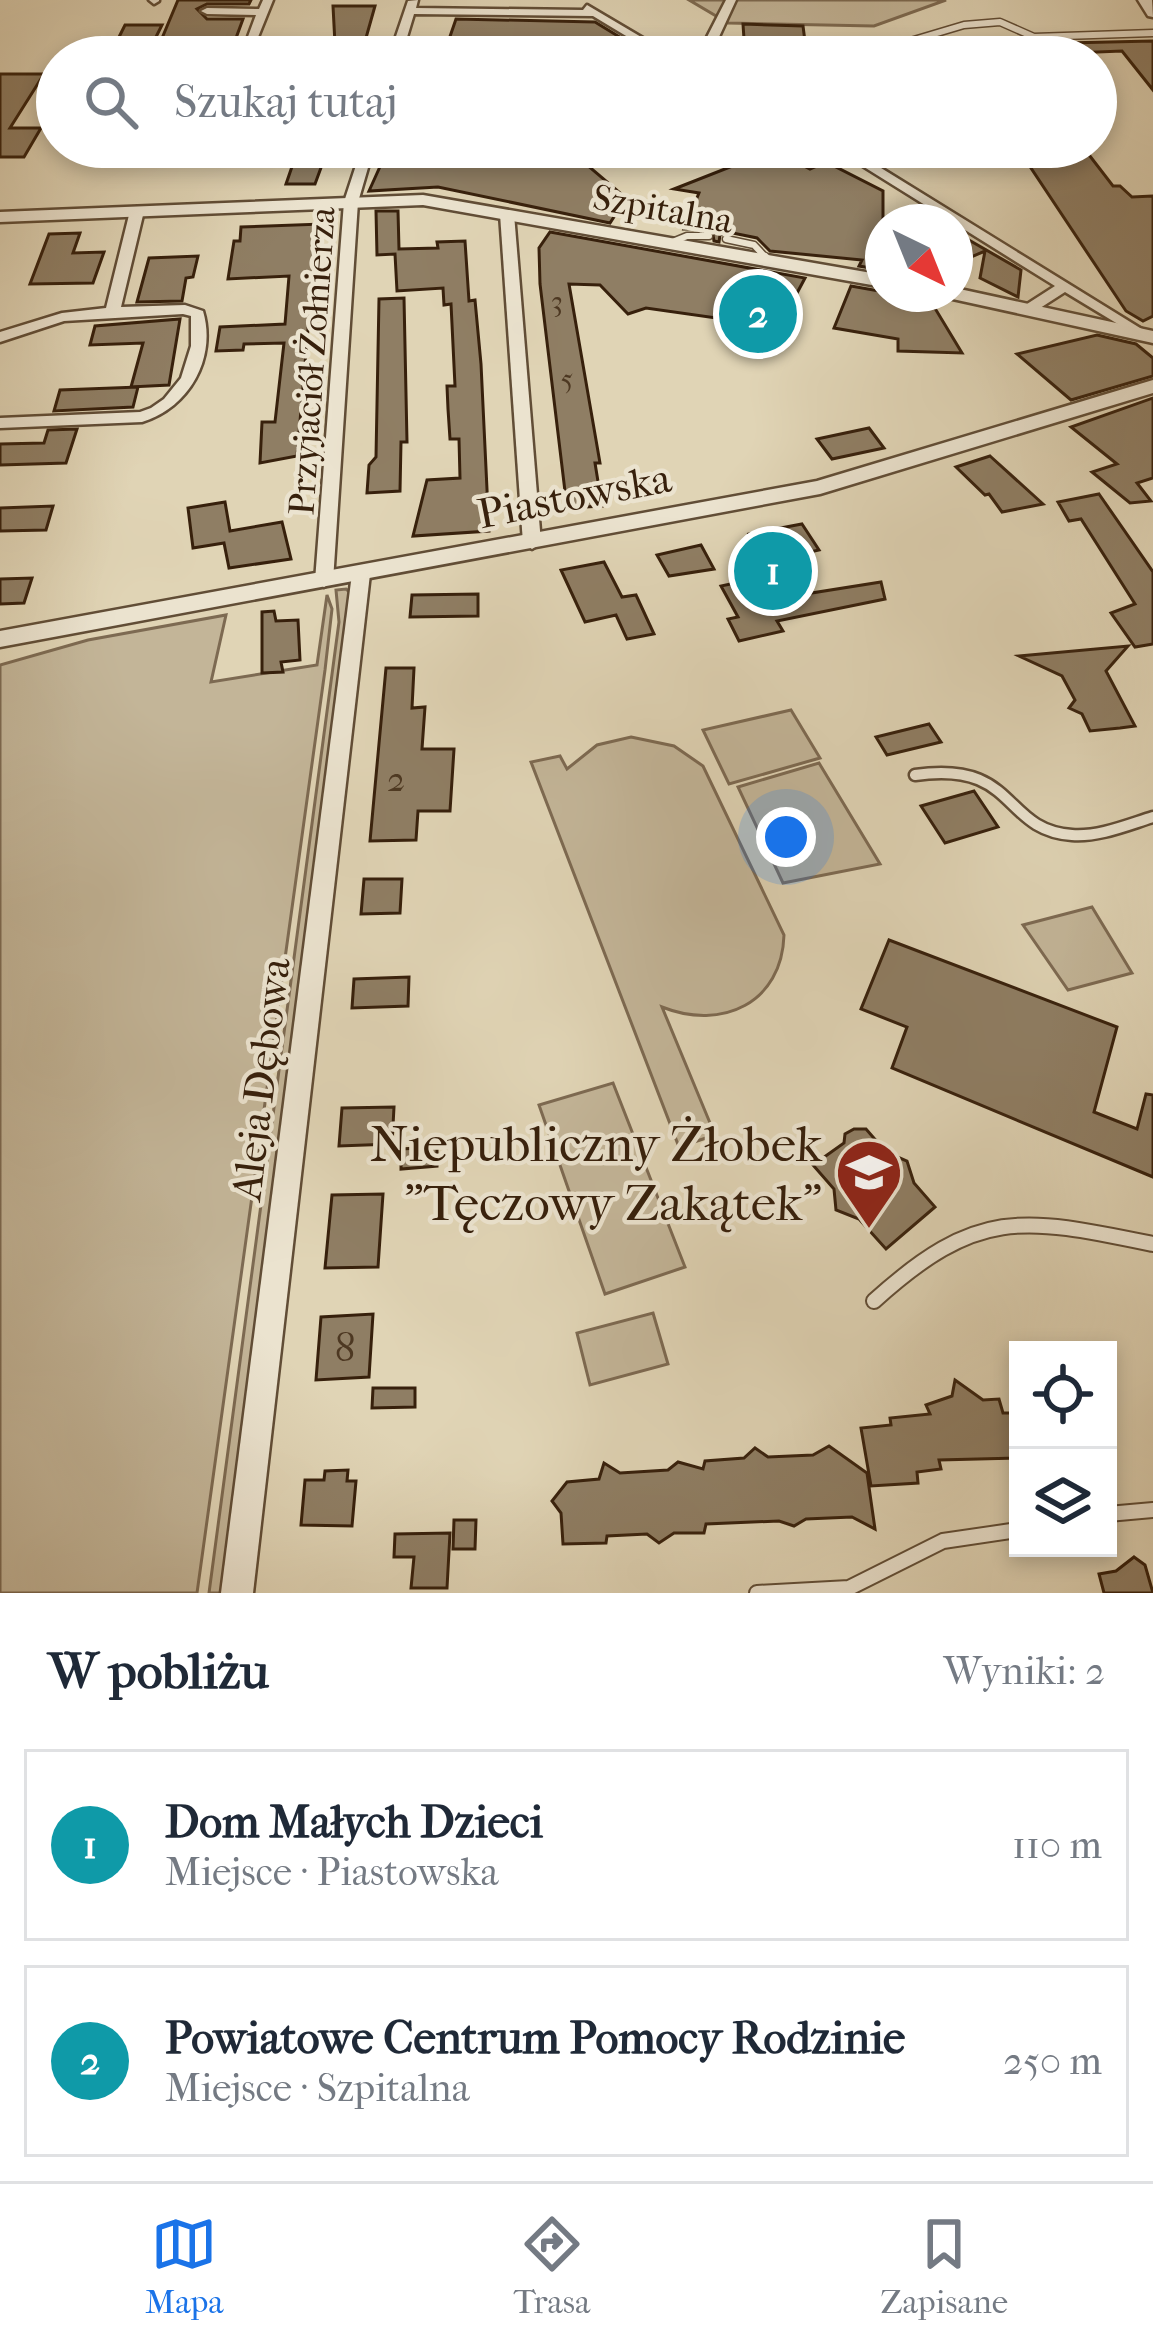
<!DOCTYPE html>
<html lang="pl">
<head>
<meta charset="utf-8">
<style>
	body { margin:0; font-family:"IM FELL French Canon",serif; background:#f6f6f7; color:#1f2937 }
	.controls { position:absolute; right:36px; bottom:36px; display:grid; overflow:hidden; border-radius:0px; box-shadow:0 6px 18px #0003 }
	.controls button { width:108px; height:108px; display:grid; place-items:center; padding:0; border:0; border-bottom:3px solid #e0e1e3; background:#fff; color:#1f2937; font:60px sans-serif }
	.compass { position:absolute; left:865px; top:204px; width:108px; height:108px; border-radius:50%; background:#fff; box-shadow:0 6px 18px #0003; rotate:137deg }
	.you { position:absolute; left:786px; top:837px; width:42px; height:42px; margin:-30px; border:9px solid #fff; border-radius:50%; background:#1a73e8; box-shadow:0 0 0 18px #1a73e833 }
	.badge { display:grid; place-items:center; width:78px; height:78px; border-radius:50%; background:#1a73e8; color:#fff; font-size:39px; font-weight:700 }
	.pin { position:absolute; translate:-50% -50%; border:6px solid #fff; box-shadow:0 3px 12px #0006 }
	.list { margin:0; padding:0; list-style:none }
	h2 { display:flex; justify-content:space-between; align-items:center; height:156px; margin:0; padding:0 48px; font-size:51px }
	h2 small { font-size:39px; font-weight:400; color:#747a83 }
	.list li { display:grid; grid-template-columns:78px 1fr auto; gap:36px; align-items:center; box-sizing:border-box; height:192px; margin:0 24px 24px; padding:0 24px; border:3px solid #e0e1e3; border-radius:0px }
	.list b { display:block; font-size:45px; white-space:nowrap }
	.list p { margin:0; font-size:39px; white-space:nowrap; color:#747a83 }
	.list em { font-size:39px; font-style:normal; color:#747a83 }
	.icon { flex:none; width:66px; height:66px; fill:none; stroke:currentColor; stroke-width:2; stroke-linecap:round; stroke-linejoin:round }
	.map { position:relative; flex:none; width:1153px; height:1593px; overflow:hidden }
	.search { position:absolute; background:#fff; box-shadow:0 6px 18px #0003; left:36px; right:36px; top:36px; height:132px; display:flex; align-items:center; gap:30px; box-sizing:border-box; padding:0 42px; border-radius:66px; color:#747a83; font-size:45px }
	.sheet { height:588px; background:#fff }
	nav { display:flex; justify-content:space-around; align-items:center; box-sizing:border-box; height:168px; border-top:3px solid #e0e1e3; background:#fff; font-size:33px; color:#747a83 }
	nav a { display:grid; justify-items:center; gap:6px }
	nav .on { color:#1a73e8 }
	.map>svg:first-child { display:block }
</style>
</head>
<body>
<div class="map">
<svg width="1153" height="1593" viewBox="0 0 1153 1593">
	<rect width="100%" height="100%" fill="#e0d4b5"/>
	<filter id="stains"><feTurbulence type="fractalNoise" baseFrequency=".00167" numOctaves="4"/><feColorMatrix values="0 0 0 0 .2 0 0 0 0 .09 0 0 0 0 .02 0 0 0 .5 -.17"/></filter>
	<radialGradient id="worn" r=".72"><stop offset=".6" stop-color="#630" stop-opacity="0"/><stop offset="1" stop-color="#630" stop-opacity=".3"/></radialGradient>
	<g fill="#c3b598" stroke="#7d6a52" stroke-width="3">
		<path d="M 689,0 L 946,0 L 874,26 L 728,23 Z"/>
		<path d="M 346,589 L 352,594 L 223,1593 L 209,1593 L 339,622 L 336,590 Z"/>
		<path d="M 327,595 L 332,609 L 325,670 L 197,1593 L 0,1593 L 0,665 L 88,640 L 226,615 L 211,682 L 317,665 Z"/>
		<path d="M 791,710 L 820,758 L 729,784 L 703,730 Z"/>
		<path d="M 631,737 L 674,746 L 703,766 L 784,935 C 782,1003 722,1031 662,1007 L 715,1135 L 679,1147 L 531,762 L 560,756 L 567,769 L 597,745 Z"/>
		<path d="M 819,763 L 880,864 L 783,883 L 738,787 Z"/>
		<path d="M 1092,907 L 1132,973 L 1068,990 L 1023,925 Z"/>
		<path d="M 613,1083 L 685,1267 L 605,1294 L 539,1105 Z"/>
		<path d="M 653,1313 L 668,1364 L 590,1385 L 577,1333 Z"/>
	</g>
	<g fill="#8f7e64" stroke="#37200c" stroke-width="3">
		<path d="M 178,0 L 251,0 L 249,4 L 207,4 L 197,9 L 207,19 L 243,19 L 236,38 L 160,43 Z"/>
		<path d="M 333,6 L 375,6 L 364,45 L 335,44 Z"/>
		<path d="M 456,19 L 595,22 L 644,52 L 612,57 L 579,38 L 553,57 L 502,45 L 500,52 L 445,51 Z"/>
		<path d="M 743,24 L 803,26 L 807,57 L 745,54 Z"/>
		<path d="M 125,25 L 162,25 L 152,45 L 140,45 L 134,57 L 109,57 Z"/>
		<path d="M 1153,41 L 1153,90 L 1122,51 L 1073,53 L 1066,43 Z"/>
		<path d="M 0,74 L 44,74 L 10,128 L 41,128 L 24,157 L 0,157 Z"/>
		<path d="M 450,147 L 560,162 L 579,158 L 626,198 L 610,223 L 438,187 L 369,191 L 388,149 Z"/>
		<path d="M 1017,147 L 1083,147 L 1113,186 L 1120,186 L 1132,197 L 1153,196 L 1153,316 L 1143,321 L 1126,311 Z"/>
		<path d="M 773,150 L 810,169 L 826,162 L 883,191 L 883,270 L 859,266 L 862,260 L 770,251 L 757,238 L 728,232 L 720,235 L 719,242 L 714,241 L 712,229 L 684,229 L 699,193 L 674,189 Z"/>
		<path d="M 326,154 L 315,184 L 286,184 L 296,155 Z"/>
		<path d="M 376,211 L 398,211 L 399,249 L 438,248 L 437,242 L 465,241 L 469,301 L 475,300 L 481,364 L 489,531 L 413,536 L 427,480 L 460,478 L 459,439 L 450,439 L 448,409 L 447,386 L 455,386 L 451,304 L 444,305 L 443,288 L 397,291 L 395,254 L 377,255 Z"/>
		<path d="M 322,224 L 320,249 L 315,249 L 297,456 L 260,463 L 262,422 L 275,422 L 284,343 L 244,344 L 243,350 L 216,351 L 220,327 L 285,324 L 289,276 L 228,279 L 234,241 L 240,241 L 241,227 Z"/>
		<path d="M 550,232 L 805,278 L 779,327 L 646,308 L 628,314 L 600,285 L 569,284 L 600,463 L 595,463 L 602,506 L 567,508 L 540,284 L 539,248 Z"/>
		<path d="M 955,232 L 1021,270 L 1018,297 L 980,278 L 985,251 L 955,264 Z"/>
		<path d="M 80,233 L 73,253 L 104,252 L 93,283 L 30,284 L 49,234 Z"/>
		<path d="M 198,256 L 193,277 L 186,278 L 182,301 L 137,302 L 149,258 Z"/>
		<path d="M 851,286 L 930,300 L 962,353 L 898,351 L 898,339 L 834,328 Z"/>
		<path d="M 404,298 L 407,442 L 401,442 L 400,491 L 367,493 L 369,465 L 376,457 L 379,299 Z"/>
		<path d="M 180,319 L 169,385 L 131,387 L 143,343 L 90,345 L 95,326 Z"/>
		<path d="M 1097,335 L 1136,344 L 1153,358 L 1153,376 L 1071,400 L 1017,354 Z"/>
		<path d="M 138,387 L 133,407 L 54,411 L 60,390 Z"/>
		<path d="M 1153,398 L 1153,478 L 1137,483 L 1151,501 L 1130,503 L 1092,472 L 1117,464 L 1071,427 Z"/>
		<path d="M 869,428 L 884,448 L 832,459 L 817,439 Z"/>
		<path d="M 77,429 L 66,463 L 0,465 L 0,444 L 44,443 L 48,430 Z"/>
		<path d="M 990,456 L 1043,504 L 1002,512 L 989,494 L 985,495 L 956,467 Z"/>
		<path d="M 1099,494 L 1153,572 L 1153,644 L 1135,647 L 1111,613 L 1135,604 L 1081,519 L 1069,521 L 1058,502 Z"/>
		<path d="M 225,502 L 230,531 L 282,522 L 291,559 L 229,568 L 224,543 L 193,548 L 188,508 Z"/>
		<path d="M 53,506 L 46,530 L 0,531 L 0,508 Z"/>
		<path d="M 802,524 L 819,550 L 782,558 L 805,594 L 881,582 L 885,599 L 777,621 L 783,631 L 739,641 L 728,619 L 738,617 L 721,586 L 763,577 L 754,561 L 764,559 L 749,534 Z"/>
		<path d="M 701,545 L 714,569 L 669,576 L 657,555 Z"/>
		<path d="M 604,562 L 622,597 L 636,595 L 654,634 L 627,639 L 616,615 L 585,622 L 561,570 Z"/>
		<path d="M 32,578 L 24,603 L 0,604 L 0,579 Z"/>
		<path d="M 478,594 L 478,616 L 410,617 L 412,595 Z"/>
		<path d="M 274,611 L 276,621 L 298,620 L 300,660 L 281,662 L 283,672 L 262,673 L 262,612 Z"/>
		<path d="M 1128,646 L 1106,671 L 1135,726 L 1120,728 L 1090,731 L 1082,714 L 1069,708 L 1075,700 L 1062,676 L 1019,656 Z"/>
		<path d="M 386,668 L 414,668 L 412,708 L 425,707 L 422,749 L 454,749 L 450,811 L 418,811 L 416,840 L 370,841 Z"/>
		<path d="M 929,724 L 941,742 L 887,755 L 876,737 Z"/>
		<path d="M 974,791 L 998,827 L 945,843 L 921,806 Z"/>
		<path d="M 364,879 L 402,879 L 400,913 L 361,914 Z"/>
		<path d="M 889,940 L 1117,1027 L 1094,1112 L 1137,1129 L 1146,1094 L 1153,1095 L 1153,1177 L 892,1068 L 907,1027 L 861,1009 Z"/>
		<path d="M 409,977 L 408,1006 L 352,1008 L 354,979 Z"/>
		<path d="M 394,1107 L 392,1144 L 339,1146 L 342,1108 Z"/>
		<path d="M 854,1129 L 866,1129 L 886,1152 L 907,1161 L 914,1183 L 935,1207 L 886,1249 L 859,1219 L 836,1210 L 834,1189 L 813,1165 L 844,1143 L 845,1134 Z"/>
		<path d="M 437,1147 L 437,1166 L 401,1169 L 401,1149 Z"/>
		<path d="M 383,1194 L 378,1267 L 325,1268 L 332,1195 Z"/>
		<path d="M 373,1314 L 369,1377 L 316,1380 L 321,1317 Z"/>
		<path d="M 955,1380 L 983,1400 L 999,1399 L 1003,1413 L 1018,1413 L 1018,1458 L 939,1460 L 941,1469 L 917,1472 L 918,1483 L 871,1486 L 861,1428 L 891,1425 L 890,1418 L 930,1414 L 926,1405 L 952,1396 Z"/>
		<path d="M 373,1388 L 415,1388 L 415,1407 L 372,1408 Z"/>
		<path d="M 829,1446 L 867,1473 L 875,1529 L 852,1517 L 806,1519 L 794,1526 L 779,1521 L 706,1524 L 704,1533 L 674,1533 L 659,1543 L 647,1534 L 607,1536 L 606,1543 L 563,1544 L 561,1513 L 552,1501 L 567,1482 L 599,1479 L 604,1463 L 620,1473 L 668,1470 L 678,1462 L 703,1469 L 705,1461 L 744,1458 L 755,1448 L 768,1457 L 813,1455 Z"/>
		<path d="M 348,1470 L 347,1481 L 356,1481 L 352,1526 L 301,1525 L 305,1480 L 324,1480 L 325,1471 Z"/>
		<path d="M 454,1520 L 476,1520 L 475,1549 L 453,1549 Z"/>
		<path d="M 450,1533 L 447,1588 L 411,1588 L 414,1557 L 394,1557 L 395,1534 Z"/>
		<path d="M 1134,1557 L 1145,1565 L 1153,1593 L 1104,1593 L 1099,1574 L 1116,1571 Z"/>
	</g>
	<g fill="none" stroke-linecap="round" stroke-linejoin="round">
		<defs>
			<g id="service-far3">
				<path d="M 915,57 L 907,42 L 964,25 L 1000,22 L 1034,37 L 1153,33"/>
				<path d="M 726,239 L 754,245 L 768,260"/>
				<path d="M 670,243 L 687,236 L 709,236"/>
			</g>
			<path id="service-far2" d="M 765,257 L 769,261"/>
			<path id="service-far1" d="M 915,775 C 1018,760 1001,830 1072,835 C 1099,837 1127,825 1153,817"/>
			<g id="service">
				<path d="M 874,1301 C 978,1207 1022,1217 1153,1244"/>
				<path d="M 1108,1514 L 1153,1510"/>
				<path d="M 757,1593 L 849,1588 L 943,1541 L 1018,1530"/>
			</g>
			<g id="minor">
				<path d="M 149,0 L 159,0 L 159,1 L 154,4 Z"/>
				<path d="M 263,0 L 273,0 L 254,47 L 194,48 L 188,45 L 194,42 L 246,42 L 256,15 L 207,14 L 201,11 L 207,8 L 259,9 Z"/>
				<path d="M 418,0 L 416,8 L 583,10 L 587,5 L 675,57 L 661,57 L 593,16 L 414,14 L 401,57 L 389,57 L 408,1 Z"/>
				<path d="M 726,0 L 736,0 L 718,39 L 722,57 L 710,57 L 706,39 Z"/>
				<path d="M 362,147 L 374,147 L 358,202 L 333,581 L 324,587 L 315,581 L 344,202 Z"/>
				<path d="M 530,147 L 586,147 C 574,154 542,154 530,147 Z"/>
				<path d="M 832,147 L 847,147 L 1153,336 L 1141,338 L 1065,292 L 1037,310 L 1027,310 L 1027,304 L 1055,286 Z"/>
				<path d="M 137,207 L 144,211 L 121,307 L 185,305 L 203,311 C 217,358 189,408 142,422 L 0,428 L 0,418 L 140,412 L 151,408 L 164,399 L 181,378 L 191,346 L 191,316 L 183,314 L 64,321 L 0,342 L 0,332 L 62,313 L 106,308 L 130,211 Z"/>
				<path d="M 507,210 L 514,214 L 541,543 L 532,549 L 523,543 L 500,214 Z"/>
				<path d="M 361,568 L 370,574 L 253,1593 L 221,1593 L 352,574 Z"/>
			</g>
			<g id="tertiary">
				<path d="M 1138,0 L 1152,0 L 1153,17 L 1148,16 Z"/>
				<path d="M 423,195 L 883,275 L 883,287 L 423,205 L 0,222 L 0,212 Z"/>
				<path d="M 955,288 L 1153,331 L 1153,343 L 948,298 L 946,294 L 955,294 Z"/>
				<path d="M 1153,380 L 1153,393 L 820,494 L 0,647 L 0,631 L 817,481 Z"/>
			</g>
		</defs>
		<use href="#service-far3" stroke="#614d36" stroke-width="9"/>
		<use href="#service-far2" stroke="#614d36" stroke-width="10"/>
		<use href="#service-far1" stroke="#614d36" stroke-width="15"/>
		<use href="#service" stroke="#614d36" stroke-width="18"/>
		<use href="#minor" stroke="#614d36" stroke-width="5"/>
		<use href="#tertiary" stroke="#614d36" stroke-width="5"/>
		<use href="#service-far3" stroke="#ebe3cf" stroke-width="6"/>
		<use href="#service-far2" stroke="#ebe3cf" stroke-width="8"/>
		<use href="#service-far1" stroke="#ebe3cf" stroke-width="10"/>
		<use href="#service" stroke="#ebe3cf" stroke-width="14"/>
		<use href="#minor" fill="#ebe3cf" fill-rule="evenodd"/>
		<use href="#tertiary" fill="#ebe3cf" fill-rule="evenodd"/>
	</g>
	<defs>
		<symbol id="school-pin" viewBox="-11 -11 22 30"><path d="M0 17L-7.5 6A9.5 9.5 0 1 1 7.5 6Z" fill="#8f2418" stroke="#ebe3cf"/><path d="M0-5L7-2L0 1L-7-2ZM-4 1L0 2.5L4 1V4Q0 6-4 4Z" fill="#fff"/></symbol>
	</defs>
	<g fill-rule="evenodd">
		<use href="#school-pin" x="831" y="1134" width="76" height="104"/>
	</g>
	<g text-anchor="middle" stroke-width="9" stroke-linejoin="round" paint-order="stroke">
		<g font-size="30" fill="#4d3822">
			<text x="557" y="311">3</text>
			<text x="567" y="389">5</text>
		</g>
		<g font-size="36" fill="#37200c" stroke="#ebe3cf">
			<text transform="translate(663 208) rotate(10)" y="13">Szpitalna</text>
			<text transform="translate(311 361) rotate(-86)" y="13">Przyjaciół Żołnierza</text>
		</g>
		<g font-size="36" fill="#4d3822">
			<text x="396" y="791">2</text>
		</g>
		<g font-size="42" fill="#37200c" stroke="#ebe3cf">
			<text transform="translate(574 495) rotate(-11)" y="15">Piastowska</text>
			<text transform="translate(260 1079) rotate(-83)" y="15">Aleja Dębowa</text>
		</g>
		<g font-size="42" fill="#4d3822">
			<text x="345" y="1362">8</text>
		</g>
		<g font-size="51" fill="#37200c" stroke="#ebe3cf" text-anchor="end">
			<text x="822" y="1161">Niepubliczny Żłobek<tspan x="822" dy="59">"Tęczowy Zakątek"</tspan></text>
		</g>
	</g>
	<rect width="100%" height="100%" filter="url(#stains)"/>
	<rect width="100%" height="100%" fill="url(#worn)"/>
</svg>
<div class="controls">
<button><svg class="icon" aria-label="locate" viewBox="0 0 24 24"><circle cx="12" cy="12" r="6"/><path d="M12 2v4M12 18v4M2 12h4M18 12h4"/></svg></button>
<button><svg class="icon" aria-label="layers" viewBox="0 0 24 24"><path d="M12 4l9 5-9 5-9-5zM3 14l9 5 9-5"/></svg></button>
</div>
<svg class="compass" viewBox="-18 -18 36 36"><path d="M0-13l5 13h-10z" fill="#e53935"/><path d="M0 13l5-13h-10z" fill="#747a83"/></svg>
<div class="you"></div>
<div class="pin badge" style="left:773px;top:571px;background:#0f9aa8">1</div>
<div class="pin badge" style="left:758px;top:314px;background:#0f9aa8">2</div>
<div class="search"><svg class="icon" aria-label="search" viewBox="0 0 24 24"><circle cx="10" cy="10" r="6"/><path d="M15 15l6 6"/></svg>Szukaj tutaj</div>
</div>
<section class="sheet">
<h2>W pobliżu<small>Wyniki: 2</small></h2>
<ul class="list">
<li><span class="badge" style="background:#0f9aa8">1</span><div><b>Dom Małych Dzieci</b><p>Miejsce · Piastowska</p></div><em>110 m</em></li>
<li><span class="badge" style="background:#0f9aa8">2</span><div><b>Powiatowe Centrum Pomocy Rodzinie</b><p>Miejsce · Szpitalna</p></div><em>250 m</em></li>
</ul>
</section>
<nav>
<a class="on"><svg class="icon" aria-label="map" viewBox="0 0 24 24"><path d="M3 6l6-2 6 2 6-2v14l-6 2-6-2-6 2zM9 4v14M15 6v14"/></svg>Mapa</a>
<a><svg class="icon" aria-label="directions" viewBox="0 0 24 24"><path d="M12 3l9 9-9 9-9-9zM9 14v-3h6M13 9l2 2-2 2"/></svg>Trasa</a>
<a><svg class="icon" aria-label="saved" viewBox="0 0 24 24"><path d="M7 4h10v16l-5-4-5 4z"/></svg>Zapisane</a>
</nav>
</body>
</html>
